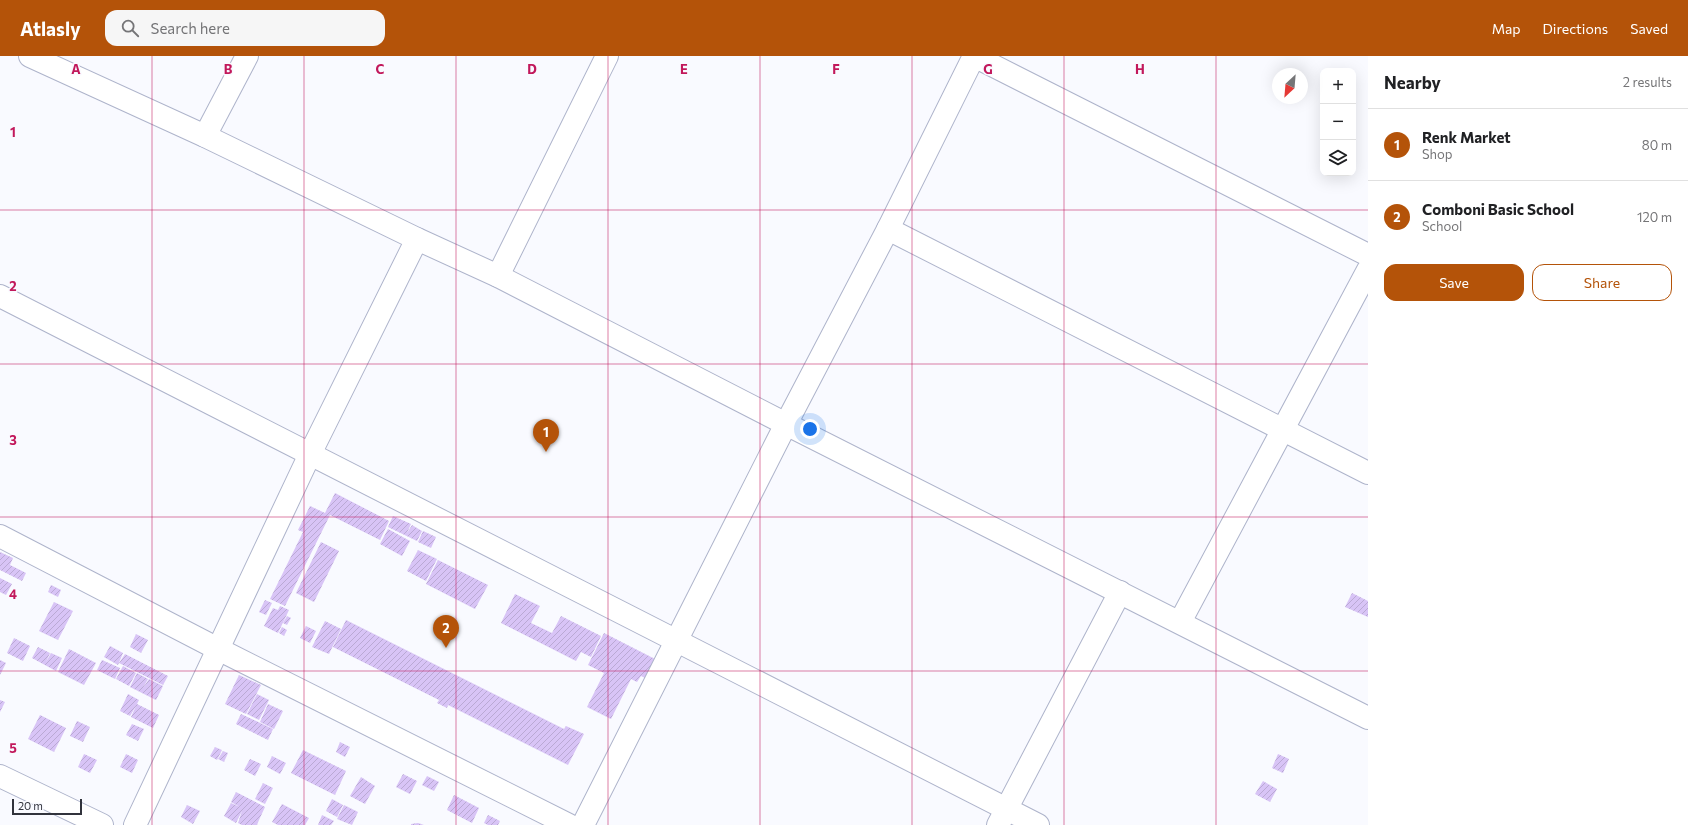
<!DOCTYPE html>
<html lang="en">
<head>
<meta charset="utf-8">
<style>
	body { margin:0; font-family:Commissioner,sans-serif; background:#f6f6f6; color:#202124 }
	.controls { position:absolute; right:12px; top:12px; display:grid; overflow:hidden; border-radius:8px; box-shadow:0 4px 16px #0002 }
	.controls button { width:36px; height:36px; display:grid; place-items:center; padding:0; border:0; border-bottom:1px solid #e0e0e0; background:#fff; color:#202124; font:20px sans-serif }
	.compass { position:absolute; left:1272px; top:12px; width:36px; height:36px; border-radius:50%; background:#fff; box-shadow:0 4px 16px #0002; rotate:206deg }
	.scale { position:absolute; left:12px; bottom:10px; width:70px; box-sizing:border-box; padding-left:4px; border:2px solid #31333c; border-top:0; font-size:11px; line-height:14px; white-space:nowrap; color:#31333c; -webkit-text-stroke:3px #f9faff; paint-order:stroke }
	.you { position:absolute; left:810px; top:373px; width:14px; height:14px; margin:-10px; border:3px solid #fff; border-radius:50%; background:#1a73e8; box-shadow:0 0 0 6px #1a73e833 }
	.badge { display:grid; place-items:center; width:26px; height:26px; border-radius:50%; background:#b45309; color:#fff; font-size:13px; font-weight:700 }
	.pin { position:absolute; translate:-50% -33px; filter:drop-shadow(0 1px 2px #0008) }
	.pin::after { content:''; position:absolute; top:21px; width:14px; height:12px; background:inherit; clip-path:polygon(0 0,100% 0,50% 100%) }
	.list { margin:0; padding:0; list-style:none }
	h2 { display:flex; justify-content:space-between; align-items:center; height:52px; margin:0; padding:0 16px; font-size:17px }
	h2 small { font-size:13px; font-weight:400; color:#757577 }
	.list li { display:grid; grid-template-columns:26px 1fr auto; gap:12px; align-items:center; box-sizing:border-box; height:72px; padding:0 16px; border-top:1px solid #e0e0e0 }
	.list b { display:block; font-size:15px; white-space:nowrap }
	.list p { margin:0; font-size:13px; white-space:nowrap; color:#757577 }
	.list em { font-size:13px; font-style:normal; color:#757577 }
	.actions { display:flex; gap:8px; padding:12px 16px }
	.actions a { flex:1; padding:9px 0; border:1px solid #b45309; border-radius:12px; text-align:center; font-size:14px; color:#b45309 }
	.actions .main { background:#b45309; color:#fff }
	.icon { flex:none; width:22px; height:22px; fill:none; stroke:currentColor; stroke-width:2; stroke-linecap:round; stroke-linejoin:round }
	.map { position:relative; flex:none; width:1368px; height:769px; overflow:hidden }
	header { display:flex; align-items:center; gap:24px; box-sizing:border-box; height:56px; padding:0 20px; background:#b45309; color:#fff }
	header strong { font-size:19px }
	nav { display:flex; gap:22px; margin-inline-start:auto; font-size:14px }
	.search { width:280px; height:36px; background:#f6f6f6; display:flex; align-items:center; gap:10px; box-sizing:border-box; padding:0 14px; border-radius:12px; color:#757577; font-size:15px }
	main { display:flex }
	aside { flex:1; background:#fff }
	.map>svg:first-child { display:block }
</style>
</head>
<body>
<header>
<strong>Atlasly</strong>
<div class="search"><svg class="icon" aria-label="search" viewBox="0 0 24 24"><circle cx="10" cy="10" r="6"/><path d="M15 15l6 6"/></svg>Search here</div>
<nav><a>Map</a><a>Directions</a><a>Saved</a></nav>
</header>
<main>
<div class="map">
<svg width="1368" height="769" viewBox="0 0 1368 769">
	<defs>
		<pattern id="building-hatch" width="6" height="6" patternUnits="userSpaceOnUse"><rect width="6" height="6" fill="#d8c4f6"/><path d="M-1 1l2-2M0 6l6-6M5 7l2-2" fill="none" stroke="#baa9d4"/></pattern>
	</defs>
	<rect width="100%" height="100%" fill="#f9faff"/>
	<g fill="url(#building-hatch)">
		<path d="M 335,437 L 389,465 L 380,484 L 330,459 L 285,550 L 270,543 L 303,476 L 298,474 L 310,450 L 325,457 Z"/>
		<path d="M 393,460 L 411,468 L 407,477 L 412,469 L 422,475 L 417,485 L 388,471 Z"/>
		<path d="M 388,473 L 410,485 L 402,500 L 380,488 Z"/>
		<path d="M 423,475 L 436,481 L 431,492 L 418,486 Z"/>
		<path d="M 321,486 L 339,495 L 314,546 L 296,537 Z"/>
		<path d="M 418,494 L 437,503 L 426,525 L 407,515 Z"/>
		<path d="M 0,496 L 13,502 L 10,509 L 26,517 L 22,525 L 0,514 Z"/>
		<path d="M 438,504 L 488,529 L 475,553 L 426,528 Z"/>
		<path d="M 0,522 L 12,528 L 6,539 L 0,536 Z"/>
		<path d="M 51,529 L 61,534 L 58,541 L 48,536 Z"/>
		<path d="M 1352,537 L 1368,545 L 1368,561 L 1345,551 Z"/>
		<path d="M 515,538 L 540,550 L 531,567 L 552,577 L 561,560 L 601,580 L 591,601 L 581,596 L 576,605 L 501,567 Z"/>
		<path d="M 265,544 L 272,547 L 266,559 L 259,556 Z"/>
		<path d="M 54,546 L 73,555 L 58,584 L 39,575 Z"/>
		<path d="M 280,550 L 289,554 L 278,577 L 264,570 L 273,552 L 278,554 Z"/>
		<path d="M 287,560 L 291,562 L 287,569 L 283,567 Z"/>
		<path d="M 346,564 L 564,673 L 566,670 L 584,678 L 568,709 L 448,649 L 447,652 L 437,647 L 439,644 L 333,591 Z"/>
		<path d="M 325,565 L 341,573 L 329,598 L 312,591 Z"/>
		<path d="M 306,570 L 316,575 L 310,587 L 300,582 Z"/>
		<path d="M 282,571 L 287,574 L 284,580 L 279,577 Z"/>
		<path d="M 604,577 L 657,604 L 647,623 L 641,620 L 637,626 L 631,623 L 611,663 L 587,651 L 604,617 L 588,609 Z"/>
		<path d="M 136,578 L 148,584 L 141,597 L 130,591 Z"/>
		<path d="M 14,582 L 30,590 L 23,605 L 7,597 Z"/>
		<path d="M 110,590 L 123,597 L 118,609 L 104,601 Z"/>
		<path d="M 38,591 L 50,597 L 46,606 L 51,597 L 62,602 L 56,615 L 32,602 Z"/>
		<path d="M 69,593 L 96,607 L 84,629 L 58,616 Z"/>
		<path d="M 125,598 L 168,620 L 163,629 L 119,607 Z"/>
		<path d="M 0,604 L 6,607 L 0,619 Z"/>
		<path d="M 102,604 L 120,612 L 115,623 L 97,614 Z"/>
		<path d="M 123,610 L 136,617 L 129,630 L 116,623 Z"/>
		<path d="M 137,617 L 148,623 L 143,632 L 149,623 L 163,630 L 156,644 L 130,631 Z"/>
		<path d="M 239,619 L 261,629 L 246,658 L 225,648 Z"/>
		<path d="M 128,638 L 139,644 L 137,648 L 159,659 L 153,672 L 131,661 L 136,650 L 130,660 L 120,655 Z"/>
		<path d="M 257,638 L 269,644 L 259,664 L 247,658 Z"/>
		<path d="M 0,644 L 5,646 L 0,656 Z"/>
		<path d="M 268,648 L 283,655 L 274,673 L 260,666 Z"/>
		<path d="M 241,658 L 273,673 L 268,684 L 236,668 Z"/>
		<path d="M 40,659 L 66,672 L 54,696 L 28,683 Z"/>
		<path d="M 77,665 L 90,671 L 83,686 L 70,680 Z"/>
		<path d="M 132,668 L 144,673 L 138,685 L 126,679 Z"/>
		<path d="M 340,686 L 350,691 L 345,701 L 336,696 Z"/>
		<path d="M 215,691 L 222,694 L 217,704 L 210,700 Z"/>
		<path d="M 303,694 L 346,715 L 335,739 L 291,717 Z"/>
		<path d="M 223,695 L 228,697 L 224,706 L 218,703 Z"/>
		<path d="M 84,698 L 97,704 L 90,717 L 78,711 Z"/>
		<path d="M 126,698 L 138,704 L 132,717 L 120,711 Z"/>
		<path d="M 1278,698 L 1289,703 L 1283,717 L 1272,712 Z"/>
		<path d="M 272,700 L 286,707 L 280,718 L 267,711 Z"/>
		<path d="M 250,703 L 261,708 L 255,720 L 244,714 Z"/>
		<path d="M 403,718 L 417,725 L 410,738 L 396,731 Z"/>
		<path d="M 427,720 L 439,726 L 434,735 L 422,729 Z"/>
		<path d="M 361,721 L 375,730 L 365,748 L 350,740 Z"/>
		<path d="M 1263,725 L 1277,733 L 1270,746 L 1255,738 Z"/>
		<path d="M 263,727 L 273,732 L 265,748 L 255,743 Z"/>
		<path d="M 236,736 L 265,751 L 259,764 L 248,759 L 259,764 L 257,769 L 242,769 L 238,767 L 242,755 L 236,767 L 224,760 L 231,747 L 240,751 L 231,746 Z"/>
		<path d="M 454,739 L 479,752 L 472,767 L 447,754 Z"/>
		<path d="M 332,743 L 343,749 L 337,761 L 326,755 Z"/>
		<path d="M 282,748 L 309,762 L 305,769 L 278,769 L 272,766 Z"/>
		<path d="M 187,749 L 200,755 L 193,768 L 181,761 Z"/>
		<path d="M 344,749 L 358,756 L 352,769 L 337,763 Z"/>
		<path d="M 322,759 L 334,765 L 331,769 L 318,769 Z"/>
		<path d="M 488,759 L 500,765 L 498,769 L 488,769 L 484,767 Z"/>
		<path d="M 418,767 L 424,769 L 411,769 L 411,768 Z"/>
	</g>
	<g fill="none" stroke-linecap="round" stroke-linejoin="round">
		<defs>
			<g id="street">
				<path d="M 30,0 L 205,80 L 417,183 L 498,220 L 786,368 L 1368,662"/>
				<path d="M 974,0 L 1368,199"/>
				<path d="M 205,80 L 247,0"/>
				<path d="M 888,173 L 1368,417"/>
				<path d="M 498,220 L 607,0"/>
				<path d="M 0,240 C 347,415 692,593 1038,769"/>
				<path d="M 0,480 L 218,593 L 569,769"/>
				<path d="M 1180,566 L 1368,214"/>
				<path d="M 0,720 L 102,769"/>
				<path d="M 135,769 L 311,396 L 417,183"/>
				<path d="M 583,769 L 786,368 L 888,173 L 974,0"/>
				<path d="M 998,769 L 1120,536"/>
			</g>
		</defs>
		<use href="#street" stroke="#aeb4cb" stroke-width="24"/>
		<use href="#street" stroke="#fff" stroke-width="22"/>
	</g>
	<path fill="none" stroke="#c2185b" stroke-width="1" stroke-opacity="0.55" d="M 152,0 L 152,769M 304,0 L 304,769M 456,0 L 456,769M 608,0 L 608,769M 760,0 L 760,769M 912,0 L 912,769M 1064,0 L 1064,769M 1216,0 L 1216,769M 0,154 L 1368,154M 0,308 L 1368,308M 0,461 L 1368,461M 0,615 L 1368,615"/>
	<g font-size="13" text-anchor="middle" font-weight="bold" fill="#c2185b" stroke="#f9faff" stroke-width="3" stroke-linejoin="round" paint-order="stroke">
		<text x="76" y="18">A</text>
		<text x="228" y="18">B</text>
		<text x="380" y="18">C</text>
		<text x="532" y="18">D</text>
		<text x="684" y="18">E</text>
		<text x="836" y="18">F</text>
		<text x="988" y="18">G</text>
		<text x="1140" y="18">H</text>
		<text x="13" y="81">1</text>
		<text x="13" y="235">2</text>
		<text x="13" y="389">3</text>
		<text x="13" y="543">4</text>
		<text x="13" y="697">5</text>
	</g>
</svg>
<div class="controls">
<button>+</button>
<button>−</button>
<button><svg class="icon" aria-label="layers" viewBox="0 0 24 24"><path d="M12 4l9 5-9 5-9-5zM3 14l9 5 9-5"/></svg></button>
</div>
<svg class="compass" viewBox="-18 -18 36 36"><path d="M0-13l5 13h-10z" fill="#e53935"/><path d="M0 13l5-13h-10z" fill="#757577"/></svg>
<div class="scale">20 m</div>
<div class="you"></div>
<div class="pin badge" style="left:546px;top:396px">1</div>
<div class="pin badge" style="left:446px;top:592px">2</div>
</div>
<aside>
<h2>Nearby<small>2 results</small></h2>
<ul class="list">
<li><span class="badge">1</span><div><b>Renk Market</b><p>Shop</p></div><em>80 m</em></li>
<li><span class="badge">2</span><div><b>Comboni Basic School</b><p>School</p></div><em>120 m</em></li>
</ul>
<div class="actions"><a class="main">Save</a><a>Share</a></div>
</aside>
</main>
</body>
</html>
